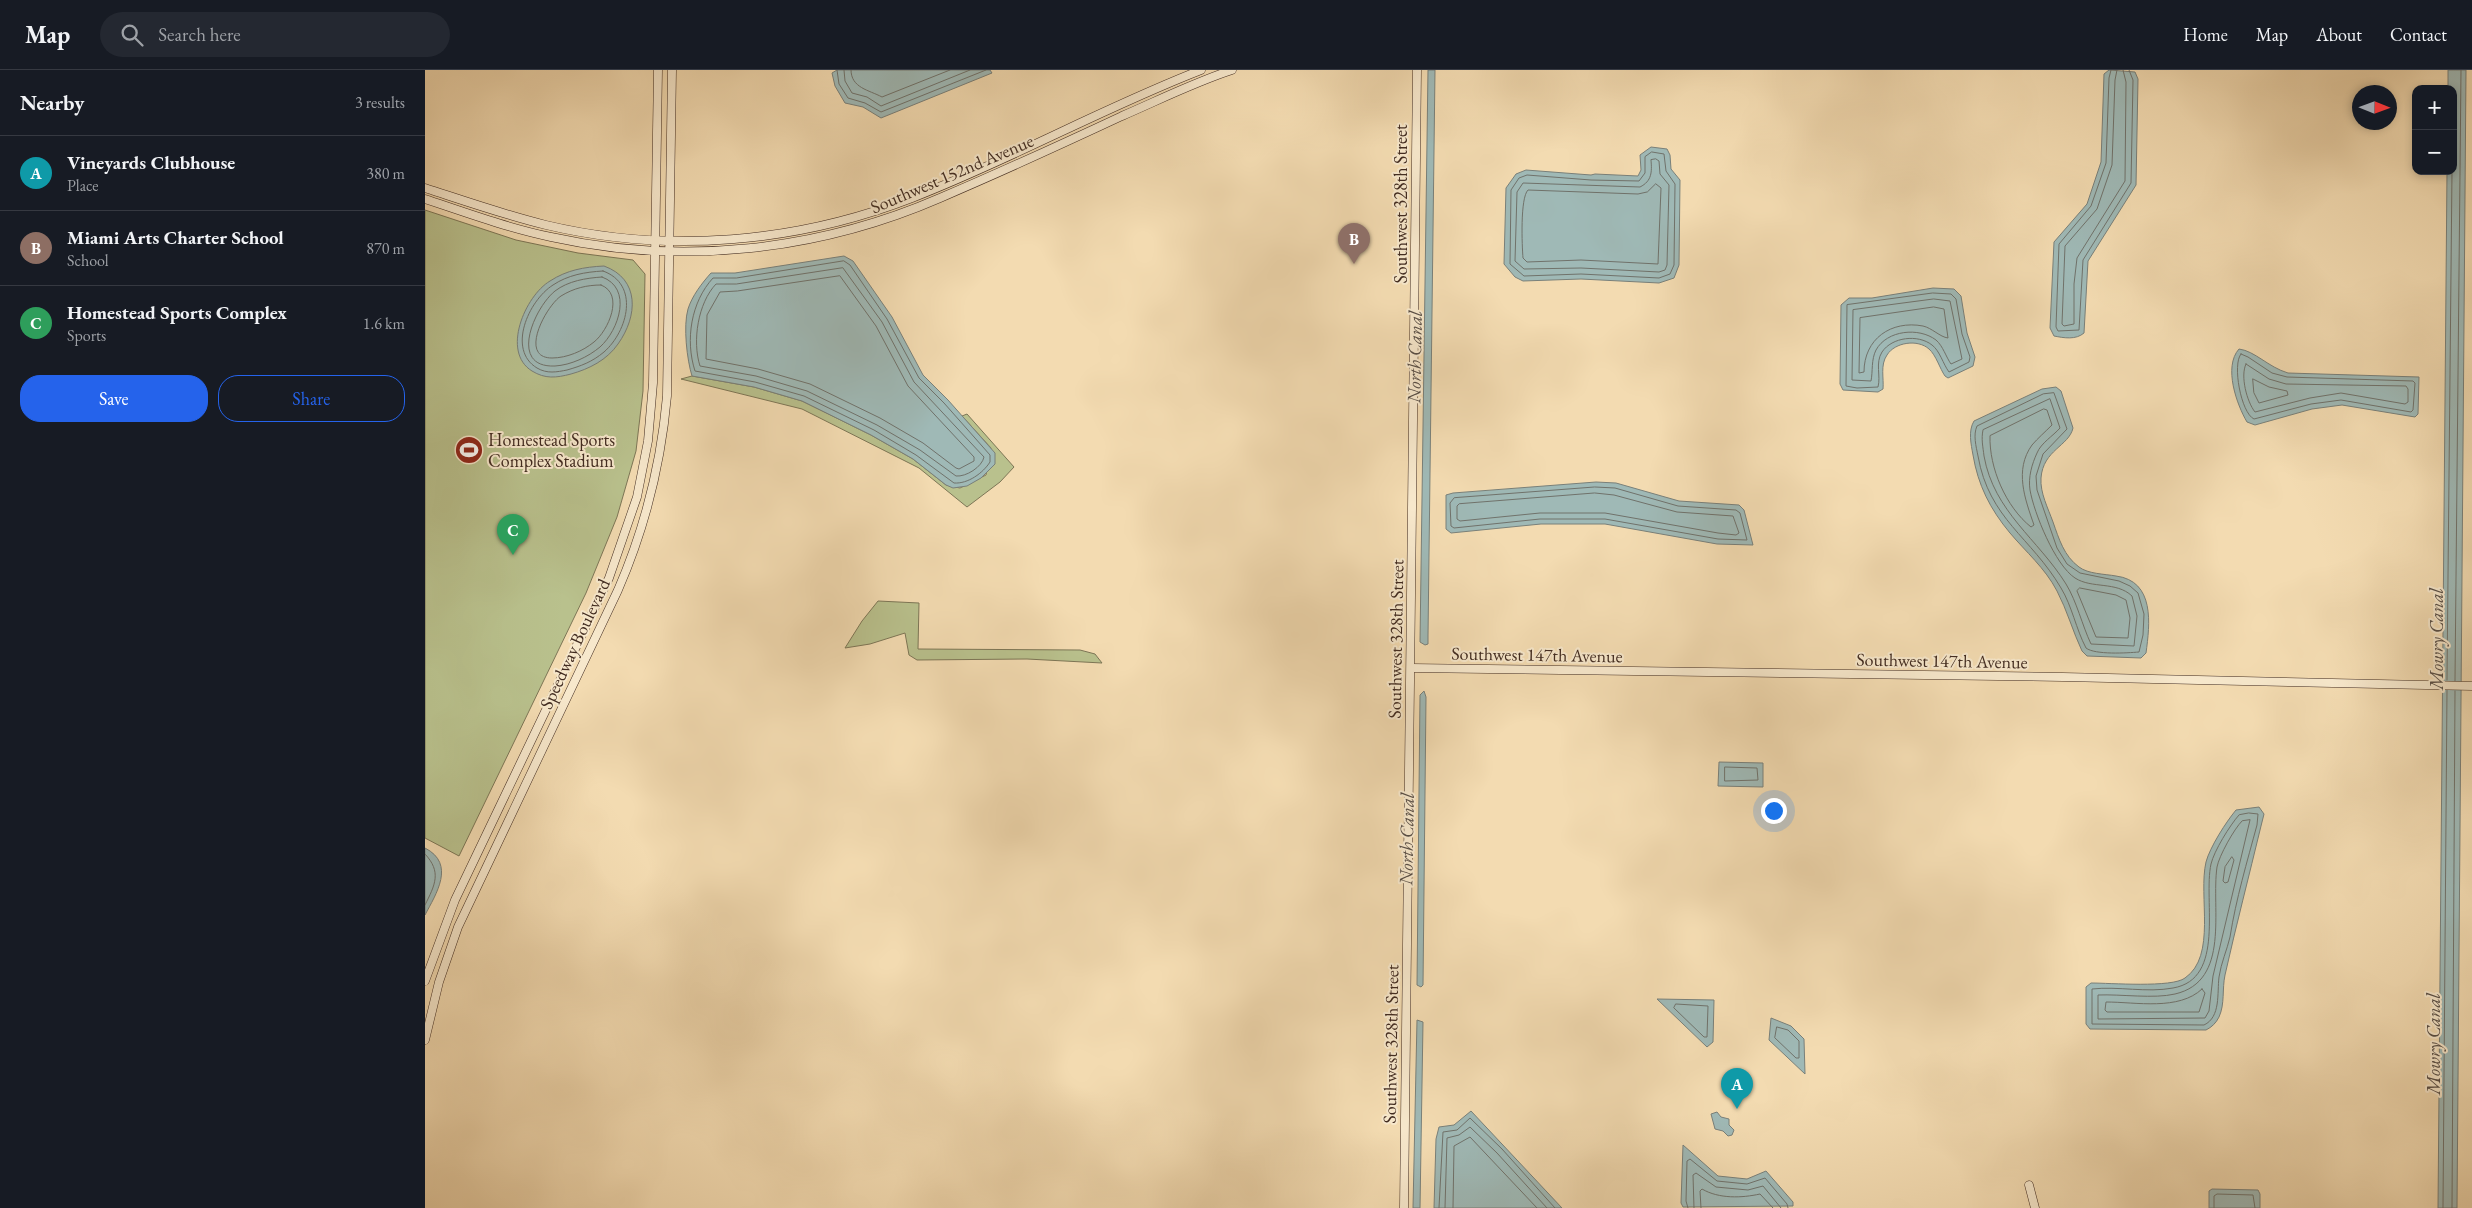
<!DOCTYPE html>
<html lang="en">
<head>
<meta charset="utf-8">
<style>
	body { margin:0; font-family:"EB Garamond",serif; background:#242831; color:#f1f3f6 }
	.controls { position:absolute; right:15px; top:15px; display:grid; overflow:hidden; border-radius:10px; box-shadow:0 2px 8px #0003 }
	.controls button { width:45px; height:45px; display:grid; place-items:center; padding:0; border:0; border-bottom:1px solid #363941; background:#171b24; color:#f1f3f6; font:25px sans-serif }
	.compass { position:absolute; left:1927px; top:15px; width:45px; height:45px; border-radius:50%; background:#171b24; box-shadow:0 2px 8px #0003; rotate:91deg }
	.you { position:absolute; left:1348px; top:740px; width:18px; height:18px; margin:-12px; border:4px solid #fff; border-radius:50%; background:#1a73e8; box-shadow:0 0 0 8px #1a73e833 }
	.badge { display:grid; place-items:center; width:32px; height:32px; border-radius:50%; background:#2563eb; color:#fff; font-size:16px; font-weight:700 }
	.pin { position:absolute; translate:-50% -41px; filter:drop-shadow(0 1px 2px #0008) }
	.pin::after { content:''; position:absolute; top:26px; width:18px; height:15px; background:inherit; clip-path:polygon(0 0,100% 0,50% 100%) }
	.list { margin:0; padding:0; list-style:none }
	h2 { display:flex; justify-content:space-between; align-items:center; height:65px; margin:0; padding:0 20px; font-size:21px }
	h2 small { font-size:16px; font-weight:400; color:#9ea1a6 }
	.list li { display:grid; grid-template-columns:32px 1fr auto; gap:15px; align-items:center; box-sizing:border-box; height:75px; padding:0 20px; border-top:1px solid #363941 }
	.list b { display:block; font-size:19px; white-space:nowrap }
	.list p { margin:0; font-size:16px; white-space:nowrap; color:#9ea1a6 }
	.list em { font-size:16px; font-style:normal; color:#9ea1a6 }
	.actions { display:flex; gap:10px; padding:15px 20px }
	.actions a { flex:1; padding:11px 0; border:1px solid #2563eb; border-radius:20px; text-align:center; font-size:18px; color:#2563eb }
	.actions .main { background:#2563eb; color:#fff }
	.icon { flex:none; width:28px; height:28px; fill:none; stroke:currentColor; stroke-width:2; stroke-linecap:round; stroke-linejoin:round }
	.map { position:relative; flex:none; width:2047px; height:1138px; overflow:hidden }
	header { display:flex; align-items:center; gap:30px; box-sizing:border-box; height:70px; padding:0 25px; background:#171b24; border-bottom:1px solid #363941 }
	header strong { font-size:24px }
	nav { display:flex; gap:28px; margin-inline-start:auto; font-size:18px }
	.search { width:350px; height:45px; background:#242831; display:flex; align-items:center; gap:12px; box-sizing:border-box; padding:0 18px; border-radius:28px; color:#9ea1a6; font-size:19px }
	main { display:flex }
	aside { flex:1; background:#171b24 }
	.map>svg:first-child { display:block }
</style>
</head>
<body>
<header>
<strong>Map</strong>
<div class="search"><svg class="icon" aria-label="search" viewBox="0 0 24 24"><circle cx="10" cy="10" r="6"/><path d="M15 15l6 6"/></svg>Search here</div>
<nav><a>Home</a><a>Map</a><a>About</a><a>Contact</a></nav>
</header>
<main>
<aside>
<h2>Nearby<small>3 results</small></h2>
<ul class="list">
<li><span class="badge" style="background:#0f9aa8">A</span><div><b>Vineyards Clubhouse</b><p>Place</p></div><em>380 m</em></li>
<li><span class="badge" style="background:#8d6e63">B</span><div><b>Miami Arts Charter School</b><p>School</p></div><em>870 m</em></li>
<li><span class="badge" style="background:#2e9e5b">C</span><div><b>Homestead Sports Complex</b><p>Sports</p></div><em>1.6 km</em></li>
</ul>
<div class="actions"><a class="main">Save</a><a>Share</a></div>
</aside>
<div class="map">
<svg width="2047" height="1138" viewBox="0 0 2047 1138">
	<rect width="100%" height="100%" fill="#f3dbb1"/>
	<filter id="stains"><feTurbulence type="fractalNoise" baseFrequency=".004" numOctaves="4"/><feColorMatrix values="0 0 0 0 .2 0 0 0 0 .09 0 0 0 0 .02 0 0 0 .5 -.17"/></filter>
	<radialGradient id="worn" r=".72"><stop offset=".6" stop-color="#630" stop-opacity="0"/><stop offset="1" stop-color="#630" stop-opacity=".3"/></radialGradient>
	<g fill="#b9c18d" stroke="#7d7656">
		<path d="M 0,140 L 91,170 L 153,183 L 208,190 L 220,204 L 218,321 L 211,381 L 192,447 L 161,523 L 34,786 L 0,768 Z"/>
		<path d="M 267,306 L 329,317 L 377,331 L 446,365 L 488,389 L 521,415 L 535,418 L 561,405 L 566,378 L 537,346 L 542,344 L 589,397 L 575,412 L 542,437 L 494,398 L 377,339 L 256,309 Z"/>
		<path d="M 453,531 L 494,533 L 493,579 L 655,580 L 670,584 L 677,593 L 602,589 L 492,590 L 484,585 L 480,563 L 445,574 L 420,578 L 437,551 Z"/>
	</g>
	<g fill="#9fb9b6" stroke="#79807a">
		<path d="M 412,0 L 565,0 L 567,3 L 456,48 L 438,37 L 420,33 L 410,16 L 407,3 Z"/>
		<path d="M 1003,0 L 1010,0 L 1003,566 L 1003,574 L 1000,575 L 995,572 Z"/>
		<path d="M 1684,0 L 1710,2 L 1713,9 L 1711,115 L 1663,191 L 1659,263 C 1651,270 1639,268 1629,266 L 1625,258 L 1629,172 L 1662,134 L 1676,92 L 1679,4 Z"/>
		<path d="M 2023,0 L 2041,0 L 2032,1138 L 2013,1138 L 2022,101 L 2028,101 L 2028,19 L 2023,19 Z"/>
		<path d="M 1226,77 L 1242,79 L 1245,85 L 1246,99 L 1255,110 L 1254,195 L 1249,208 L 1234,213 L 1156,209 L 1098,211 L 1090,207 L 1079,194 L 1081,118 L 1091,104 L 1101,100 L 1166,105 L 1170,104 L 1213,106 L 1216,100 L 1215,85 Z"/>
		<path d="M 419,186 L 428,191 L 467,247 L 498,305 L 523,330 L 570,383 L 570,394 L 556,408 L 542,416 L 528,418 L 521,415 L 488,389 L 446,365 L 377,331 L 329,317 L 267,306 C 262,290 258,256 263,239 C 267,226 277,213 286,203 L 310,203 Z"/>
		<path d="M 179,196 C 215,209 213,246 193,274 C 182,290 164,299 146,304 C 131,308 120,309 107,301 C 76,282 100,226 125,211 C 142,200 159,197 179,196 Z"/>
		<path d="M 1508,218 L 1529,219 L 1536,226 L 1542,263 L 1550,287 L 1548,296 L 1523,308 L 1520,306 C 1515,299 1511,285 1504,279 C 1493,269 1470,272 1462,285 C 1455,295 1459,308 1458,319 L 1453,322 L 1418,320 L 1415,314 L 1416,235 L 1424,228 L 1447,228 Z"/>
		<path d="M 1814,279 C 1830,281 1843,297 1863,303 L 1994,307 L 1993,344 L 1990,347 L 1917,335 L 1887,339 L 1830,355 L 1822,352 C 1812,335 1798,297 1814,279 Z"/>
		<path d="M 1631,317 L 1636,321 L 1648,358 C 1644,376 1618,380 1616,408 C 1615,423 1623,438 1628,452 C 1634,469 1639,486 1654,497 C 1663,504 1680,504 1691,506 C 1730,511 1725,554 1721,583 L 1716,588 L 1662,586 L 1657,581 C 1648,562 1642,540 1632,521 C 1620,498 1601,482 1585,463 C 1565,439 1553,415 1548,385 C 1546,374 1543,361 1549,351 L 1617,319 Z"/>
		<path d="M 1171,412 L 1191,413 L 1254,431 L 1314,435 L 1319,440 L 1328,475 L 1292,474 L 1180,454 L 1116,454 L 1026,463 L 1021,459 L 1021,425 L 1028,423 Z"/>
		<path d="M 999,621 L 1001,627 L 998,915 L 996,917 L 992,915 L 995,625 Z"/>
		<path d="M 1294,692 L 1338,693 L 1338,717 L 1293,716 Z"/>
		<path d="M 1834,737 L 1839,744 L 1836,756 C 1824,806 1811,856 1800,905 C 1797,919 1800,934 1794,947 C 1791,953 1787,957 1781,960 L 1665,959 L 1661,954 L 1661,917 L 1666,913 C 1685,913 1747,918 1760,908 C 1792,886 1773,826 1781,792 C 1785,777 1801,752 1811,740 Z"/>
		<path d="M 0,778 C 31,794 11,824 0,845 Z"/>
		<path d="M 1232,929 L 1289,930 L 1288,972 L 1282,977 Z"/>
		<path d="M 1346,948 L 1366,956 L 1379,969 L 1380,1004 L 1344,970 Z"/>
		<path d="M 992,950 L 998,952 L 995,1138 L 988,1138 Z"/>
		<path d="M 1046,1041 L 1137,1138 L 1009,1138 L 1011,1069 L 1014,1057 L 1029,1055 Z"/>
		<path d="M 1292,1042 L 1296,1047 L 1304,1049 L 1304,1055 L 1309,1060 L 1307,1065 L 1303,1066 L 1298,1061 L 1290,1059 L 1286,1044 Z"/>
		<path d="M 1258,1075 L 1293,1106 L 1322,1109 L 1341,1101 L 1368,1132 L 1368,1136 L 1258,1137 L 1256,1133 Z"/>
		<path d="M 1787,1119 L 1833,1120 L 1835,1124 L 1835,1138 L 1784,1138 L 1784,1121 Z"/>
	</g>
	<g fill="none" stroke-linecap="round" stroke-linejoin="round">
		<g stroke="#70726b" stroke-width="1">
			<path d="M 412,0 L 414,14 L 423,28 L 440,33 L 456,42 L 561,0"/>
			<path d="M 419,0 L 420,11 L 427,23 L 442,27 L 456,36 L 545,0"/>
			<path d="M 426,0 C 426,18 444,20 457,27 L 525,0"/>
			<path d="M 1686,0 L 1684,8 L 1681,93 L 1666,136 L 1634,174 L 1631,257 L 1633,261 L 1654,260 L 1658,190 L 1706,113 L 1708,10 L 1704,0"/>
			<path d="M 1692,0 L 1690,10 L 1687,95 L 1672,139 L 1640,176 L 1637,254 L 1639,256 L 1649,254 L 1649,214 L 1652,188 L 1700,111 L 1701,12 L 1698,0"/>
			<path d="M 2028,29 L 2028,90"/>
			<path d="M 1227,82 L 1239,84 L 1241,101 L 1250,114 L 1249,195 L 1245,204 L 1234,208 L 1156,204 L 1099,206 L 1085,194 L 1086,120 L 1094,108 L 1102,105 L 1166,110 L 1214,111 L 1220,103 L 1220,87 Z"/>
			<path d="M 1231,89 L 1234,91 L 1235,104 L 1244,115 L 1242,195 L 1240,200 L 1234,202 L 1156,198 L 1099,199 L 1090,191 L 1092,122 L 1098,113 L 1215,117 C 1227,111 1227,102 1226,90 Z"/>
			<path d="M 1231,114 L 1236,118 L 1233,194 L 1156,190 L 1102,192 L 1098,188 C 1097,176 1095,128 1103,120 L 1213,124 L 1222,122 Z"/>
			<path d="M 419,191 L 425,195 L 462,249 L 494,308 L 519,333 L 565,385 L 565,392 C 558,403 543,414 529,413 L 491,385 L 449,360 L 379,326 L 330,312 L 270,301 C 260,270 266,232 288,208 L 311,208 Z"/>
			<path d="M 418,198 L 457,252 L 489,312 L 559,387 C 557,397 541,407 531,406 L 495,380 L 452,355 L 382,321 L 331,306 L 275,296 C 267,271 273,233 291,214 L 311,214 Z"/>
			<path d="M 178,201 C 215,214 203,261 179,282 C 167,292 156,296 142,300 C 132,302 122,304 112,298 C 82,280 103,231 128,215 C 143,205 160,202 178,201 Z"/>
			<path d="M 415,206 L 451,256 L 483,316 L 549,387 L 549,391 L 534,399 L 531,398 L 498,373 L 455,348 L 385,314 L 333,299 L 281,289 L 282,245 L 295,222 L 312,221 Z"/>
			<path d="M 177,207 C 208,218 194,260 175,277 C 163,287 146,295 130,296 C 83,298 109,238 130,221 C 143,211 161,208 177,207 Z"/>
			<path d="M 176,215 C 200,224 183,261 169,272 C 158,281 142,288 127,288 C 93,288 121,236 136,226 C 149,218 162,215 176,215 Z"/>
			<path d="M 1508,223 L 1526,224 L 1531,229 L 1537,264 L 1545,287 L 1544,292 L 1524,302 C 1518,294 1515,281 1507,275 C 1493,264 1467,267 1457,282 C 1450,293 1456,306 1453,317 L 1432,318 L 1421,316 L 1422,235 Z"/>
			<path d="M 1509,229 L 1525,231 L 1537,289 L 1526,294 C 1521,287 1518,276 1511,270 C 1494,257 1462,260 1451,280 C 1446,290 1448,301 1446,311 L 1427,310 L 1428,240 Z"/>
			<path d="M 1509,237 L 1519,239 L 1523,268 C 1515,267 1507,258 1498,256 C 1466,250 1439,269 1439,302 L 1434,303 L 1435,248 Z"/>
			<path d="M 1816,284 L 1823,287 L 1847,303 L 1862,307 L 1988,311 L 1990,313 L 1988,340 L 1986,342 L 1916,330 L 1886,334 L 1829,349 C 1816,343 1807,294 1816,284 Z"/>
			<path d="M 1821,294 L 1844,309 L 1861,314 L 1981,316 L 1983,319 L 1983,332 L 1980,334 L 1916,323 L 1885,328 L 1830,342 C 1822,332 1815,306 1821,294 Z"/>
			<path d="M 1828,309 L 1844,317 L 1862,321 L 1863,325 L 1834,333 L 1829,323 Z"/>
			<path d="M 1629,323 L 1642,359 L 1618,384 L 1611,406 L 1612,420 L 1632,478 L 1642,494 L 1655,503 L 1694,511 L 1705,516 L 1713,523 L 1719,544 L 1718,565 L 1714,582 C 1702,583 1670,585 1661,578 C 1651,559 1647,536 1636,518 C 1606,467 1564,449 1553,386 C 1551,376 1548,365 1552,356 L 1618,324 Z"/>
			<path d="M 1625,329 L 1635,358 C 1628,366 1616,373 1612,383 C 1607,394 1603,407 1605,420 C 1609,443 1630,495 1650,508 C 1667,519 1691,511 1707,526 L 1712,546 L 1709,576 L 1666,574 C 1657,555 1652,532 1641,514 C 1613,469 1569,442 1559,386 C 1558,377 1556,369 1558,360 Z"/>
			<path d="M 1619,339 L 1622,340 L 1627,355 C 1620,362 1613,368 1607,375 C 1589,400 1600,429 1609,455 L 1606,457 C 1581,437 1564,398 1565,366 Z"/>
			<path d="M 1170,417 L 1190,418 L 1253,436 L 1311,440 L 1315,443 L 1322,470 L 1293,469 L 1180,449 L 1115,449 L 1029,458 L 1026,456 L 1025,433 L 1029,428 Z"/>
			<path d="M 1170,423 L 1189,425 L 1252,442 L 1308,446 L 1314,463 L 1311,465 L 1293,463 L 1180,443 L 1115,443 L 1035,451 L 1032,449 L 1032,436 L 1034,434 Z"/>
			<path d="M 1655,518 L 1691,525 L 1701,530 L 1705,548 L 1703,568 L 1671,567 L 1652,521 Z"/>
			<path d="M 2022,610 L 2027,101"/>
			<path d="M 2030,611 L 2036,0"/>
			<path d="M 1300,697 L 1332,698 L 1333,710 L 1300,711 Z"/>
			<path d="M 1824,743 L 1833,744 L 1832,755 C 1822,792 1811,829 1805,867 C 1802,880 1796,893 1794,907 C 1792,923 1796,947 1779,955 L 1667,954 L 1667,919 C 1693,916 1722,923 1748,918 C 1801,909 1778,831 1786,794 C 1789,781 1805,755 1814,745 Z"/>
			<path d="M 1825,750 L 1788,906 L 1784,941 L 1780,948 L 1673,949 L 1673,925 C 1696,924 1729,929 1750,924 C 1806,911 1786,839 1792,797 C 1794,786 1809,759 1817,751 Z"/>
			<path d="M 0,784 C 17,802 10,815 0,835"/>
			<path d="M 1807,787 L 1809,790 L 1803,812 L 1800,813 L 1798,811 L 1800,797 Z"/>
			<path d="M 1777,919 L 1780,923 L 1774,942 L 1682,942 L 1680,940 L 1681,932 C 1711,932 1754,941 1777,919 Z"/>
			<path d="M 1251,934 L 1283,936 L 1282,967 L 1279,967 L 1249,938 Z"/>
			<path d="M 1352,957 L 1363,960 L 1374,971 L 1374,988 L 1371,988 L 1350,968 Z"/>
			<path d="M 1014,1138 L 1018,1062 L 1032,1060 L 1045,1048 L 1077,1079 L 1130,1138"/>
			<path d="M 1020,1138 L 1022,1068 L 1034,1065 L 1045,1057 L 1072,1083 L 1122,1138"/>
			<path d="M 1028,1138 L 1029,1076 L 1045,1067 L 1112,1138"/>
			<path d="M 1263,1138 L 1261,1131 L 1262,1091 L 1265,1089 L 1292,1111 L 1322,1114 L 1340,1108 L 1362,1134 L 1363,1138"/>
			<path d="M 1269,1138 L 1268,1105 L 1271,1103 L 1291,1117 L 1323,1120 L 1338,1116 L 1356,1138"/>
			<path d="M 1276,1138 L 1275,1121 L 1277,1119 C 1294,1129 1317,1128 1335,1124 L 1348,1138"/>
			<path d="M 1789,1138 L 1789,1126 L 1792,1124 L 1828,1125 L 1830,1138"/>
			<path d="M 2018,1138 L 2022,620"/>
			<path d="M 2027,1138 L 2030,621"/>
		</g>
		<defs>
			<g id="secondary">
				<path d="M 0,118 C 40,131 80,145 121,155 C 243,184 371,173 487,128 C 585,90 678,38 776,0"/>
				<path d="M 0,129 C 42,143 83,158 126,167 C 256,196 393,181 515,128 C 576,102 637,74 697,46 C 734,30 770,12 807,0"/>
				<path d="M 986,598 L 1638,607 L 2047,616"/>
				<path d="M 0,911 L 30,830 L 184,508 L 212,427 L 223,371 L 228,313 L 233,0"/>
				<path d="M 0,970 L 14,912 L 33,857 L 193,520 C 220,458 236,394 242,326 L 247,0"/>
				<path d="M 1604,1115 L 1610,1138"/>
				<path d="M 979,1138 L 992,0"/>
			</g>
		</defs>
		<use href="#secondary" stroke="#412b20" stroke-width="9"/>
		<use href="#secondary" stroke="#f7e8cc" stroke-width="8"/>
	</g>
	<defs>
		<symbol id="stadium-disc" viewBox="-11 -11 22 22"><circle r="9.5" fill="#8f2418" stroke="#f7e8cc"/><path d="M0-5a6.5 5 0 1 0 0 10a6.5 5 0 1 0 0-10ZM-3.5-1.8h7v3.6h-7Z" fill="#fff"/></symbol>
	</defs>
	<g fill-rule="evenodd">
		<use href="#stadium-disc" x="28" y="364" width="32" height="32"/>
	</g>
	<g text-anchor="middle" stroke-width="4" stroke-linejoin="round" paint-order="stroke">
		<g font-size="18" fill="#412b20" stroke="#f7e8cc">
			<text transform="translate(527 104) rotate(-23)" y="6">Southwest 152nd Avenue</text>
			<text transform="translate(976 134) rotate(-90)" y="6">Southwest 328th Street</text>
			<text transform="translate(971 569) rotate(-89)" y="6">Southwest 328th Street</text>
			<text transform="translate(150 574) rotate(-65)" y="6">Speedway Boulevard</text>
			<text transform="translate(1112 585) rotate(1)" y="6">Southwest 147th Avenue</text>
			<text transform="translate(1517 591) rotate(1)" y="6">Southwest 147th Avenue</text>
			<text transform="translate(966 974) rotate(-89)" y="6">Southwest 328th Street</text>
		</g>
		<g font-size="18" fill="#412b20" stroke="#f7e8cc" text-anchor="start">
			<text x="63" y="376">Homestead Sports<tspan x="63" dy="21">Complex Stadium</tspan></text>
		</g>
		<g font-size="19" font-style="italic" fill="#584e46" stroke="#f7e8cc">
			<text transform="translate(989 287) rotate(-89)" y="7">North Canal</text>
			<text transform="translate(2011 569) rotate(-90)" y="7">Mowry Canal</text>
			<text transform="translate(981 769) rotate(-89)" y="7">North Canal</text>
			<text transform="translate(2008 974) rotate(-90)" y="7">Mowry Canal</text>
		</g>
	</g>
	<rect width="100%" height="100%" filter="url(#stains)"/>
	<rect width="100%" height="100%" fill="url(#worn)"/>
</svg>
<div class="controls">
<button>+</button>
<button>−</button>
</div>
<svg class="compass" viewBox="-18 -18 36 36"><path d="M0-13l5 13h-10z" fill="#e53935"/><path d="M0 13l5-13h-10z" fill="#9ea1a6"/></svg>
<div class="you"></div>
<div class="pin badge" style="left:1312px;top:1039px;background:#0f9aa8">A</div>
<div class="pin badge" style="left:929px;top:194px;background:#8d6e63">B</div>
<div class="pin badge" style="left:88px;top:485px;background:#2e9e5b">C</div>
</div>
</main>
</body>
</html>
